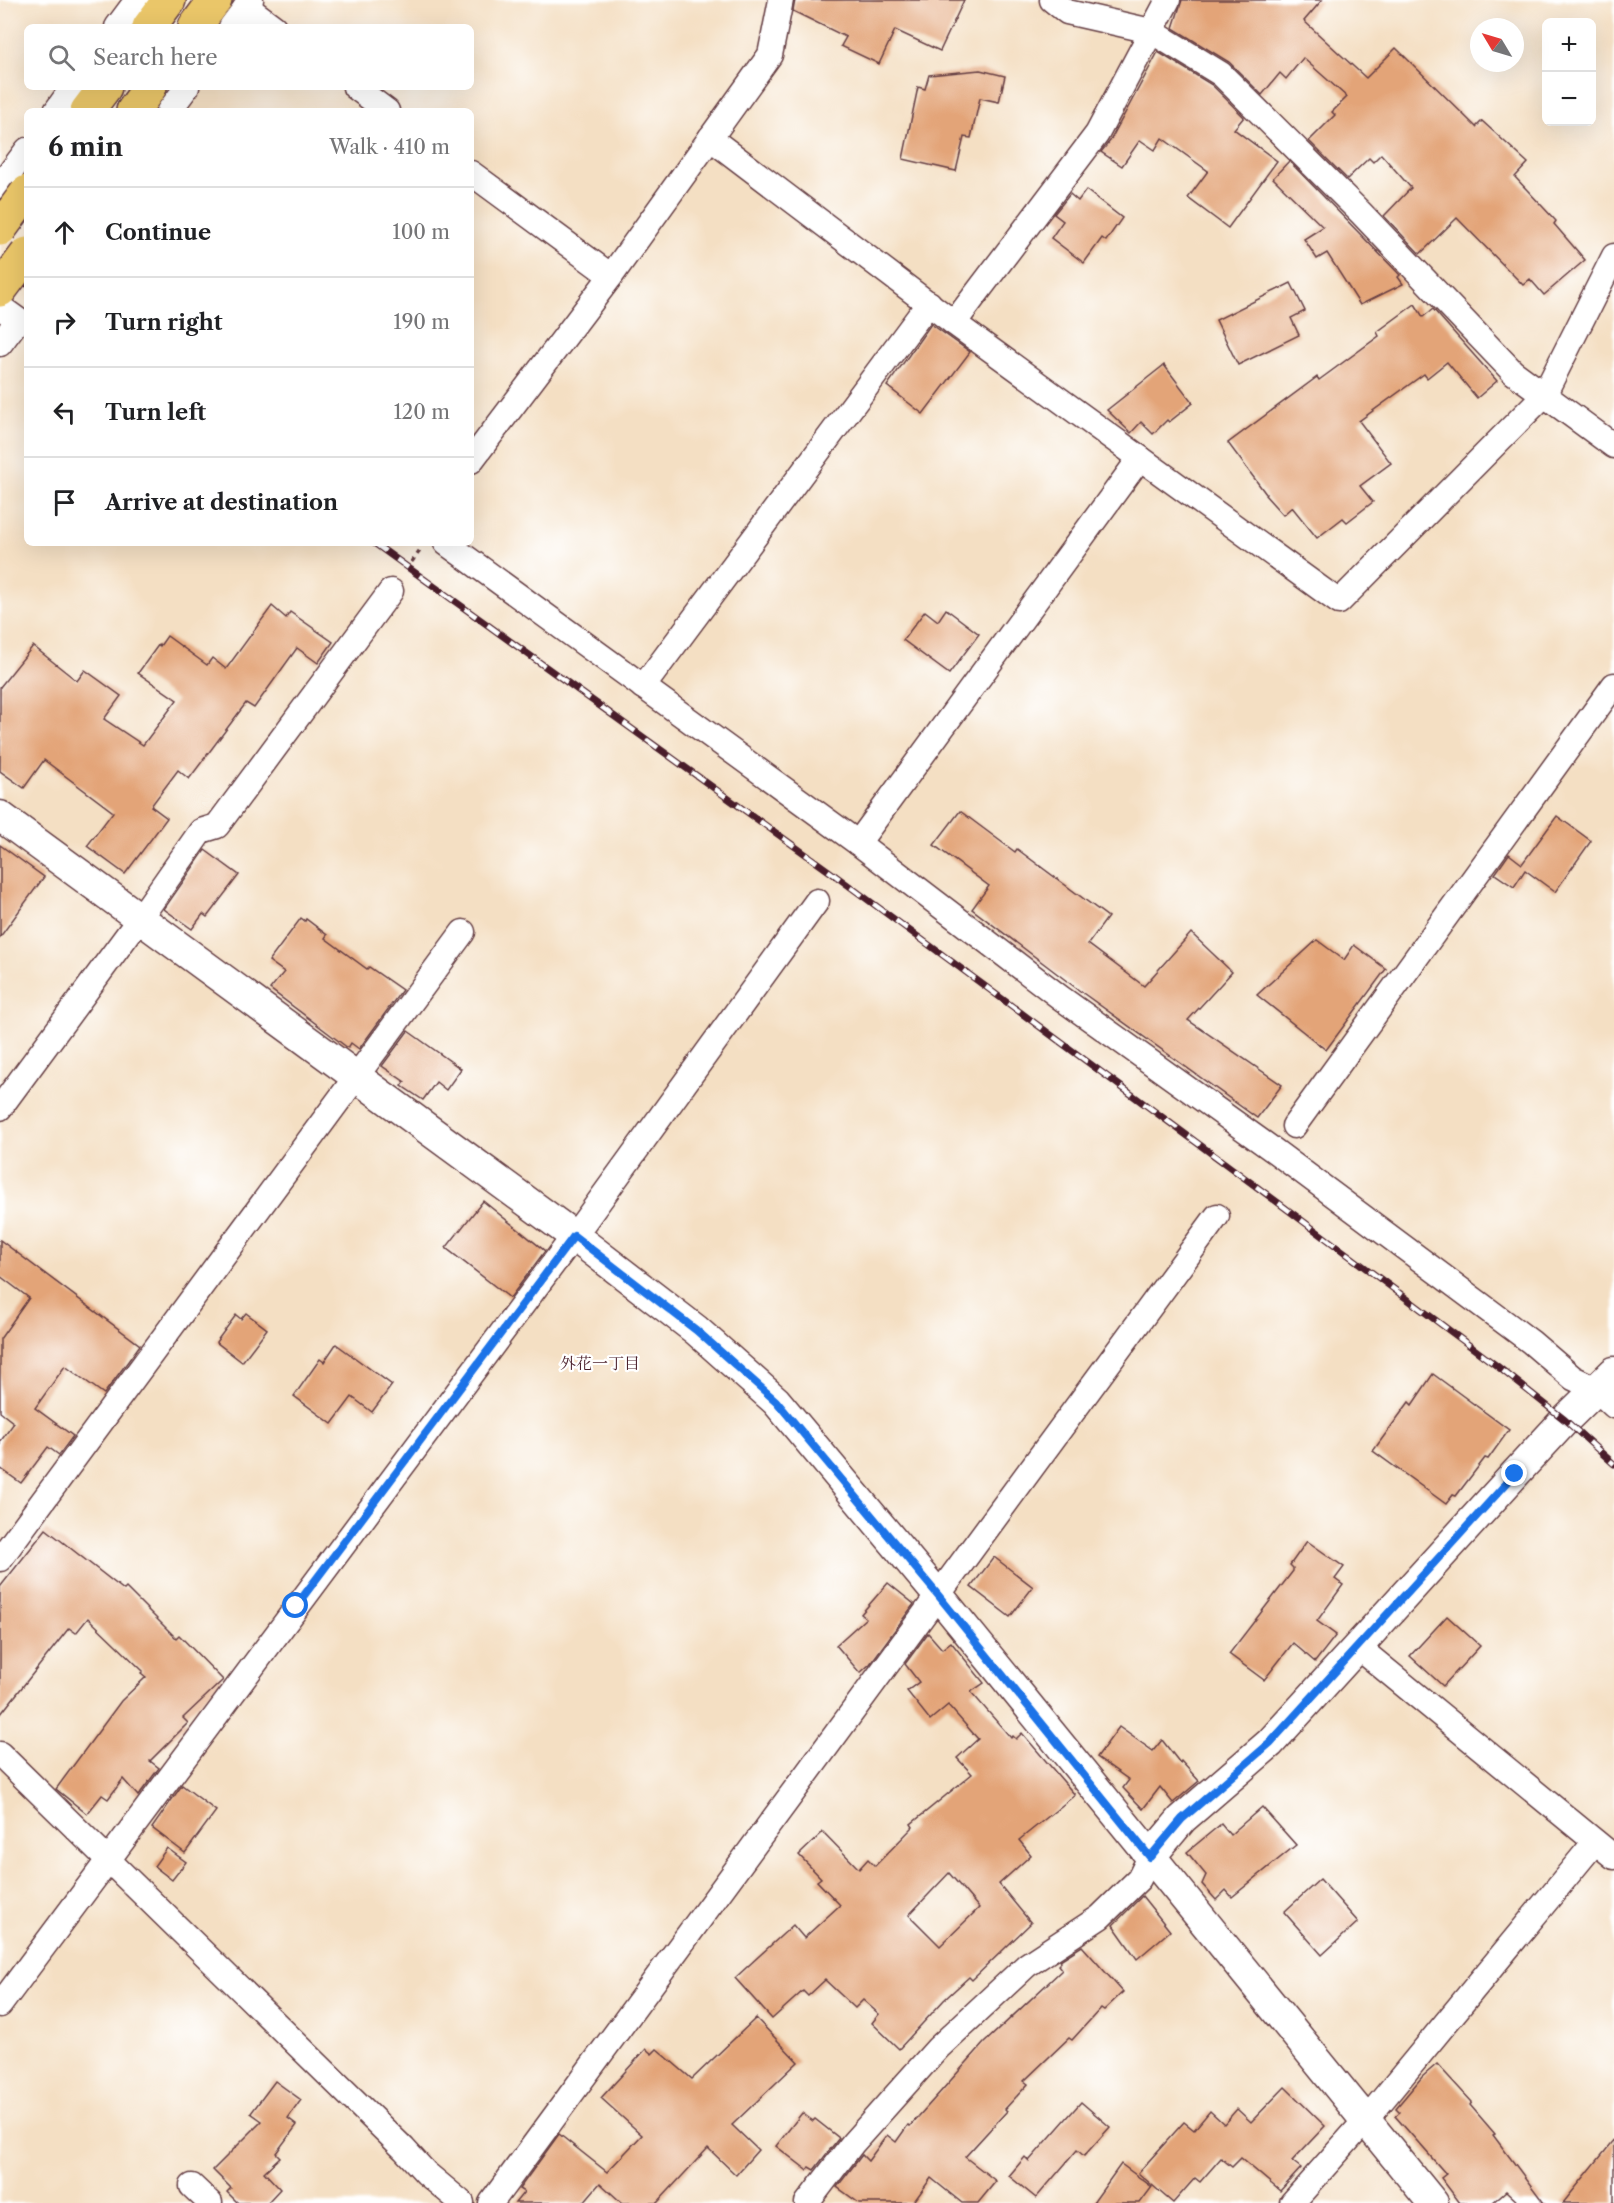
<!DOCTYPE html>
<html lang="en">
<head>
<meta charset="utf-8">
<style>
	body { margin:0; font-family:"Libre Caslon Text","Noto Serif JP",serif; background:#f2f2f2; color:#202124 }
	.controls { position:absolute; right:18px; top:18px; display:grid; overflow:hidden; border-radius:9px; box-shadow:0 6px 24px #0002 }
	.controls button { width:54px; height:54px; display:grid; place-items:center; padding:0; border:0; border-bottom:2px solid #e0e0e0; background:#fff; color:#202124; font:30px sans-serif }
	.compass { position:absolute; left:1470px; top:18px; width:54px; height:54px; border-radius:50%; background:#fff; box-shadow:0 6px 24px #0002; rotate:308deg }
	.stop { position:absolute; width:18px; height:18px; margin:-14px; border:4px solid #1a73e8; border-radius:50%; background:#fff }
	.stop.end { background:#1a73e8; border-color:#fff; box-shadow:0 2px 6px #0008 }
	.list { margin:0; padding:0; list-style:none }
	h2 { display:flex; justify-content:space-between; align-items:center; height:78px; margin:0; padding:0 24px; font-size:26px }
	h2 small { font-size:20px; font-weight:400; color:#757577 }
	.list li { display:grid; grid-template-columns:39px 1fr auto; gap:18px; align-items:center; box-sizing:border-box; height:90px; padding:0 24px; border-top:2px solid #e0e0e0 }
	.list b { display:block; font-size:22px; white-space:nowrap }
	.list em { font-size:20px; font-style:normal; color:#757577 }
	.icon { flex:none; width:33px; height:33px; fill:none; stroke:currentColor; stroke-width:2; stroke-linecap:round; stroke-linejoin:round }
	.map { position:relative; flex:none; width:1614px; height:2203px; overflow:hidden }
	.search { position:absolute; background:#fff; box-shadow:0 6px 24px #0002; left:24px; top:24px; width:450px; height:66px; display:flex; align-items:center; gap:15px; box-sizing:border-box; padding:0 21px; border-radius:9px; color:#757577; font-size:22px }
	.panel { position:absolute; background:#fff; box-shadow:0 6px 24px #0002; left:24px; top:108px; width:450px; height:438px; border-radius:9px }
	.map>svg:first-child { display:block }
</style>
</head>
<body>
<div class="map">
<svg width="1614" height="2203" viewBox="0 0 1614 2203">
	<rect width="100%" height="100%" fill="#fff"/>
	<filter id="ink" filterUnits="userSpaceOnUse"><feTurbulence type="fractalNoise" baseFrequency=".0167" numOctaves="2"/><feDisplacementMap in="SourceGraphic" scale="12" xChannelSelector="R" yChannelSelector="G"/><feConvolveMatrix kernelMatrix="1 2 1 2 8 2 1 2 1" color-interpolation-filters="sRGB"/></filter>
	<filter id="wash" filterUnits="userSpaceOnUse"><feTurbulence type="fractalNoise" baseFrequency=".008" numOctaves="4" result="noise"/><feDisplacementMap in="SourceGraphic" scale="24" xChannelSelector="R" yChannelSelector="G"/><feGaussianBlur stdDeviation="1.35" result="paint"/><feColorMatrix in="noise" values="0 0 0 0 0 0 0 0 0 0 0 0 0 0 0 0 0 1.4 0 .05"/><feComposite in="paint" operator="in"/></filter>
	<g filter="url(#wash)">
		<rect width="100%" height="100%" fill="#f4dfc3"/>
		<g id="blocks">
			<g fill="#e3a478" fill-rule="evenodd">
				<path d="M 795,0 L 964,0 L 940,51 L 895,30 L 879,64 L 841,46 L 846,37 L 793,11 Z"/>
				<path d="M 1182,0 L 1322,0 L 1304,21 L 1366,78 L 1396,48 L 1476,127 L 1482,121 L 1528,163 L 1515,177 L 1556,221 L 1554,224 L 1585,260 L 1544,295 L 1530,279 L 1523,285 L 1457,218 L 1420,254 L 1384,216 L 1411,188 L 1381,154 L 1373,162 L 1369,158 L 1347,179 L 1309,141 L 1335,115 L 1332,112 L 1347,97 L 1303,58 L 1286,79 L 1280,73 L 1262,95 L 1229,62 L 1173,28 Z"/>
				<path d="M 1158,52 L 1212,85 L 1244,117 L 1234,129 L 1277,161 L 1228,228 L 1188,198 L 1208,171 L 1162,138 L 1155,150 L 1140,140 L 1122,166 L 1101,152 L 1110,141 Z"/>
				<path d="M 980,70 L 1005,76 L 999,102 L 980,98 L 971,138 L 964,137 L 956,171 L 903,159 L 918,87 L 925,89 L 929,75 Z"/>
				<path d="M 1289,161 L 1400,275 L 1398,277 L 1403,284 L 1360,305 L 1327,253 L 1317,259 L 1304,239 L 1323,227 L 1273,178 Z"/>
				<path d="M 1086,190 L 1122,218 L 1106,241 L 1102,238 L 1084,263 L 1051,238 L 1063,221 L 1054,214 L 1070,194 L 1078,201 Z"/>
				<path d="M 1291,283 L 1305,311 L 1291,318 L 1299,335 L 1238,365 L 1216,320 Z"/>
				<path d="M 1415,304 L 1423,317 L 1433,309 L 1497,381 L 1477,398 L 1447,362 L 1427,378 L 1424,374 L 1359,421 L 1391,463 L 1360,486 L 1373,502 L 1347,522 L 1343,518 L 1317,538 L 1292,507 L 1283,515 L 1265,495 L 1266,494 L 1228,443 L 1317,377 L 1319,380 L 1379,336 L 1377,332 Z"/>
				<path d="M 931,324 L 970,352 L 923,414 L 887,386 Z"/>
				<path d="M 1164,365 L 1193,403 L 1169,422 L 1167,420 L 1153,434 L 1141,422 L 1131,433 L 1107,410 Z"/>
				<path d="M 272,606 L 286,618 L 290,612 L 333,642 L 318,663 L 297,648 L 254,708 L 246,703 L 189,779 L 178,770 L 151,806 L 167,818 L 125,874 L 87,846 L 113,812 L 44,760 L 24,788 L 0,771 L 0,687 L 33,646 L 77,681 L 85,670 L 121,696 L 104,719 L 143,745 L 177,700 L 138,673 L 159,644 L 160,646 L 167,636 L 207,665 L 212,658 L 226,669 Z"/>
				<path d="M 946,609 L 979,634 L 949,674 L 903,640 L 925,611 L 938,621 Z"/>
				<path d="M 960,811 L 1015,852 L 1017,849 L 1108,917 L 1088,944 L 1144,986 L 1191,933 L 1232,972 L 1188,1020 L 1282,1085 L 1257,1118 L 1080,991 L 972,909 L 989,886 L 934,845 Z"/>
				<path d="M 1557,816 L 1591,841 L 1555,892 L 1525,870 L 1514,887 L 1495,874 L 1509,854 L 1522,864 Z"/>
				<path d="M 0,845 L 44,877 L 0,937 Z"/>
				<path d="M 205,850 L 239,875 L 207,917 L 203,914 L 192,929 L 164,909 Z"/>
				<path d="M 301,918 L 305,921 L 306,919 L 327,935 L 325,938 L 367,969 L 369,967 L 402,990 L 359,1049 L 351,1043 L 348,1048 L 270,989 L 284,972 L 269,961 Z"/>
				<path d="M 1317,940 L 1344,960 L 1354,945 L 1386,969 L 1326,1050 L 1257,995 Z"/>
				<path d="M 408,1031 L 461,1069 L 446,1090 L 436,1082 L 423,1100 L 402,1086 L 405,1082 L 382,1066 Z"/>
				<path d="M 483,1201 L 545,1251 L 510,1298 L 446,1248 Z"/>
				<path d="M 0,1240 L 140,1345 L 104,1394 L 65,1366 L 35,1408 L 73,1436 L 59,1455 L 48,1447 L 21,1483 L 0,1468 L 0,1442 L 14,1423 L 0,1412 L 0,1339 L 29,1298 L 0,1276 Z"/>
				<path d="M 246,1313 L 267,1329 L 242,1362 L 216,1342 L 236,1315 L 241,1319 Z"/>
				<path d="M 336,1344 L 392,1385 L 372,1412 L 352,1397 L 332,1424 L 294,1396 L 320,1359 L 324,1362 Z"/>
				<path d="M 1433,1374 L 1509,1430 L 1488,1459 L 1485,1458 L 1456,1496 L 1453,1495 L 1446,1504 L 1373,1451 L 1409,1402 L 1412,1405 Z"/>
				<path d="M 46,1529 L 124,1590 L 126,1588 L 176,1638 L 179,1635 L 223,1680 L 183,1718 L 188,1723 L 150,1761 L 159,1768 L 138,1796 L 123,1779 L 108,1799 L 102,1795 L 87,1814 L 56,1789 L 121,1701 L 146,1677 L 141,1673 L 143,1671 L 88,1618 L 76,1633 L 69,1628 L 0,1715 L 0,1587 Z"/>
				<path d="M 1307,1541 L 1344,1567 L 1335,1579 L 1343,1585 L 1317,1621 L 1336,1635 L 1315,1662 L 1293,1643 L 1264,1680 L 1229,1654 L 1293,1571 L 1293,1568 L 1290,1565 Z"/>
				<path d="M 994,1557 L 1033,1587 L 1010,1617 L 971,1587 Z"/>
				<path d="M 888,1583 L 914,1604 L 870,1664 L 860,1673 L 836,1645 L 866,1618 L 861,1614 Z"/>
				<path d="M 1447,1616 L 1480,1646 L 1443,1686 L 1410,1656 Z"/>
				<path d="M 928,1633 L 942,1649 L 951,1642 L 984,1683 L 971,1692 L 1011,1738 L 1013,1736 L 1016,1739 L 1022,1733 L 1075,1795 L 1019,1840 L 1031,1855 L 999,1884 L 1031,1923 L 972,1980 L 969,1977 L 944,2000 L 899,2049 L 872,2023 L 879,2014 L 863,2000 L 855,2008 L 825,1980 L 808,1996 L 803,1991 L 772,2019 L 735,1978 L 793,1925 L 804,1938 L 840,1905 L 817,1881 L 821,1878 L 799,1855 L 823,1832 L 859,1869 L 868,1859 L 875,1866 L 913,1827 L 911,1824 L 972,1774 L 957,1758 L 978,1739 L 948,1705 L 930,1720 L 907,1691 L 919,1682 L 905,1664 ZM 949,1873 L 979,1908 L 940,1946 L 909,1915 Z"/>
				<path d="M 1119,1727 L 1153,1751 L 1162,1740 L 1180,1763 L 1181,1761 L 1199,1781 L 1173,1803 L 1160,1787 L 1143,1809 L 1123,1788 L 1129,1780 L 1097,1757 Z"/>
				<path d="M 182,1785 L 216,1811 L 185,1853 L 152,1828 Z"/>
				<path d="M 1262,1807 L 1296,1845 L 1232,1897 L 1226,1890 L 1216,1900 L 1202,1884 L 1206,1875 L 1187,1852 L 1221,1824 L 1230,1835 Z"/>
				<path d="M 167,1848 L 186,1862 L 172,1880 L 154,1866 Z"/>
				<path d="M 1320,1879 L 1358,1922 L 1322,1955 L 1284,1912 Z"/>
				<path d="M 1142,1896 L 1170,1931 L 1137,1959 L 1113,1925 Z"/>
				<path d="M 1082,1946 L 1123,1992 L 1104,2010 L 1101,2008 L 1072,2040 L 1069,2038 L 1024,2081 L 1028,2084 L 1005,2109 L 1007,2111 L 965,2157 L 996,2181 L 978,2203 L 962,2203 L 931,2178 L 913,2203 L 859,2203 L 837,2187 L 862,2155 L 868,2161 L 887,2135 L 896,2142 L 908,2125 L 910,2126 L 984,2043 L 1062,1970 L 1058,1965 L 1061,1962 L 1060,1960 Z"/>
				<path d="M 756,2018 L 798,2062 L 732,2125 L 758,2150 L 736,2175 L 708,2148 L 657,2203 L 622,2203 L 600,2183 L 583,2203 L 515,2203 L 524,2192 L 519,2189 L 559,2134 L 607,2172 L 642,2135 L 601,2098 L 646,2049 L 652,2054 L 657,2049 L 692,2079 Z"/>
				<path d="M 1437,2064 L 1472,2102 L 1470,2105 L 1495,2134 L 1493,2135 L 1544,2203 L 1519,2203 L 1506,2191 L 1492,2203 L 1460,2203 L 1441,2178 L 1446,2174 L 1395,2116 L 1400,2112 L 1396,2108 L 1422,2077 Z"/>
				<path d="M 275,2081 L 301,2100 L 288,2118 L 297,2125 L 276,2153 L 280,2157 L 264,2172 L 280,2189 L 267,2203 L 238,2203 L 227,2192 L 231,2188 L 213,2170 L 262,2121 L 251,2113 Z"/>
				<path d="M 1285,2087 L 1325,2126 L 1292,2161 L 1301,2168 L 1280,2191 L 1241,2158 L 1232,2167 L 1221,2158 L 1200,2182 L 1195,2178 L 1173,2203 L 1138,2173 L 1184,2122 L 1194,2130 L 1210,2111 L 1224,2124 L 1237,2109 L 1251,2122 Z"/>
				<path d="M 1081,2102 L 1110,2127 L 1084,2156 L 1077,2150 L 1036,2198 L 1009,2176 L 1025,2157 L 1029,2161 Z"/>
				<path d="M 802,2113 L 813,2121 L 815,2119 L 839,2138 L 814,2170 L 809,2167 L 807,2170 L 776,2146 Z"/>
				<path d="M 1614,2140 L 1614,2203 L 1563,2203 Z"/>
				<path d="M 1121,2164 L 1152,2187 L 1140,2203 L 1093,2203 Z"/>
			</g>
		</g>
	</g>
	<g filter="url(#ink)">
		<use href="#blocks" fill-opacity="0" stroke="#643c42" stroke-width="1.5"/>
		<g fill="none" stroke-linecap="round" stroke-linejoin="round">
			<defs>
				<g id="minor">
					<path d="M 1052,0 L 1067,12 L 1151,31 L 1221,74 L 1361,213 L 1513,372 L 1614,446"/>
					<path d="M 246,6 L 274,27"/>
					<path d="M 117,27 L 137,0"/>
					<path d="M 231,27 L 251,0"/>
					<path d="M 355,87 L 387,111"/>
					<path d="M 56,111 L 73,87"/>
					<path d="M 169,111 L 187,87"/>
					<path d="M 710,138 L 954,323 L 1140,458 L 858,843"/>
					<path d="M 471,173 L 611,276 L 770,55 L 781,0"/>
					<path d="M 0,186 L 27,150"/>
					<path d="M 0,307 L 18,320 L 0,344"/>
					<path d="M 954,323 L 1097,134 L 1168,0"/>
					<path d="M 1140,458 L 1339,602 L 1544,395 L 1614,256"/>
					<path d="M 471,461 L 611,276"/>
					<path d="M 446,543 L 858,843 L 1061,998 L 1276,1152 L 1531,1342 L 1573,1378 L 1596,1389 L 1614,1406"/>
					<path d="M 643,687 L 929,303"/>
					<path d="M 0,1108 L 140,918 L 201,831 L 217,826 L 391,591"/>
					<path d="M 1294,1126 L 1614,685"/>
					<path d="M 0,1559 L 463,932"/>
					<path d="M 1359,1648 L 1614,1857"/>
					<path d="M 0,1754 L 404,2149 L 426,2173 L 462,2203"/>
					<path d="M 0,2005 L 574,1236 L 817,901"/>
					<path d="M 192,2186 L 210,2203"/>
					<path d="M 491,2203 L 1217,1216"/>
					<path d="M 807,2203 L 853,2143 L 938,2048 L 1027,1965 L 1100,1917 L 1139,1879 L 1150,1857"/>
					<path d="M 1292,2203 L 1365,2121 L 1595,1842"/>
				</g>
				<g id="tertiary">
					<path d="M 0,816 L 574,1236 L 696,1330 L 776,1401 L 938,1595 L 1433,2203"/>
					<path d="M 1150,1857 L 1182,1819 L 1270,1743 L 1515,1474 L 1565,1420 L 1614,1372"/>
				</g>
				<g id="primary">
					<path d="M 149,27 L 169,0"/>
					<path d="M 195,27 L 215,0"/>
					<path d="M 87,111 L 105,87"/>
					<path d="M 133,111 L 150,87"/>
				</g>
			</defs>
			<use href="#minor" stroke="#643c42" stroke-width="27"/>
			<use href="#tertiary" stroke="#643c42" stroke-width="33"/>
			<use href="#primary" stroke="#643c42" stroke-width="36"/>
			<path stroke="#643c42" stroke-width="4" stroke-dasharray="4.5 4.5" stroke-linecap="butt" d="M 406,569 L 421,549"/>
			<use href="#minor" stroke="#fff" stroke-width="24"/>
			<use href="#tertiary" stroke="#fff" stroke-width="30"/>
			<use href="#primary" stroke="#eac669" stroke-width="33"/>
			<defs>
				<g id="rail">
					<path d="M 0,264 L 27,284"/>
					<path d="M 374,543 L 833,874 L 1284,1207 L 1497,1366 L 1565,1420 L 1614,1464"/>
				</g>
			</defs>
			<use href="#rail" stroke="#4a1f2b" stroke-width="7"/>
			<use href="#rail" stroke="#fff" stroke-width="4.5" stroke-dasharray="14" stroke-linecap="butt"/>
			<defs>
				<g id="primary-bridge">
					<path d="M 0,229 L 27,192"/>
					<path d="M 0,290 L 27,254"/>
				</g>
			</defs>
			<use href="#primary-bridge" stroke="#643c42" stroke-width="36" stroke-linecap="butt"/>
			<use href="#primary-bridge" stroke="#eac669" stroke-width="33"/>
		</g>
	</g>
	<g fill="none" stroke-linecap="round" stroke-linejoin="round" filter="url(#ink)">
		<path stroke="#1a73e8" stroke-width="8" d="M 296,1606 L 574,1236 L 696,1330 L 776,1401 L 938,1595 L 1150,1857 L 1182,1819 L 1270,1743 L 1515,1474"/>
	</g>
	<g text-anchor="middle" stroke-width="4.5" stroke-linejoin="round" paint-order="stroke">
		<g font-size="16" fill="#4a1f2b" stroke="#fff">
			<text x="600" y="1369">外花一丁目</text>
		</g>
	</g>
</svg>
<div class="controls">
<button>+</button>
<button>−</button>
</div>
<svg class="compass" viewBox="-18 -18 36 36"><path d="M0-13l5 13h-10z" fill="#e53935"/><path d="M0 13l5-13h-10z" fill="#757577"/></svg>
<div class="stop" style="left:296px;top:1606px"></div>
<div class="stop end" style="left:1515px;top:1474px"></div>
<div class="search"><svg class="icon" aria-label="search" viewBox="0 0 24 24"><circle cx="10" cy="10" r="6"/><path d="M15 15l6 6"/></svg>Search here</div>
<section class="panel">
<h2>6 min<small>Walk · 410 m</small></h2>
<ul class="list">
<li><svg class="icon" aria-label="ahead" viewBox="0 0 24 24"><path d="M12 20V5M6 11l6-6 6 6"/></svg><div><b>Continue</b></div><em>100 m</em></li>
<li><svg class="icon" aria-label="right" viewBox="0 0 24 24"><path d="M7 20v-9h11M14 6l5 5-5 5"/></svg><div><b>Turn right</b></div><em>190 m</em></li>
<li><svg class="icon" aria-label="left" viewBox="0 0 24 24"><path d="M17 20v-9H6M10 6l-5 5 5 5"/></svg><div><b>Turn left</b></div><em>120 m</em></li>
<li><svg class="icon" aria-label="arrive" viewBox="0 0 24 24"><path d="M6 21V4h12l-3 4 3 4H6"/></svg><div><b>Arrive at destination</b></div></li>
</ul>
</section>
</div>
</body>
</html>
